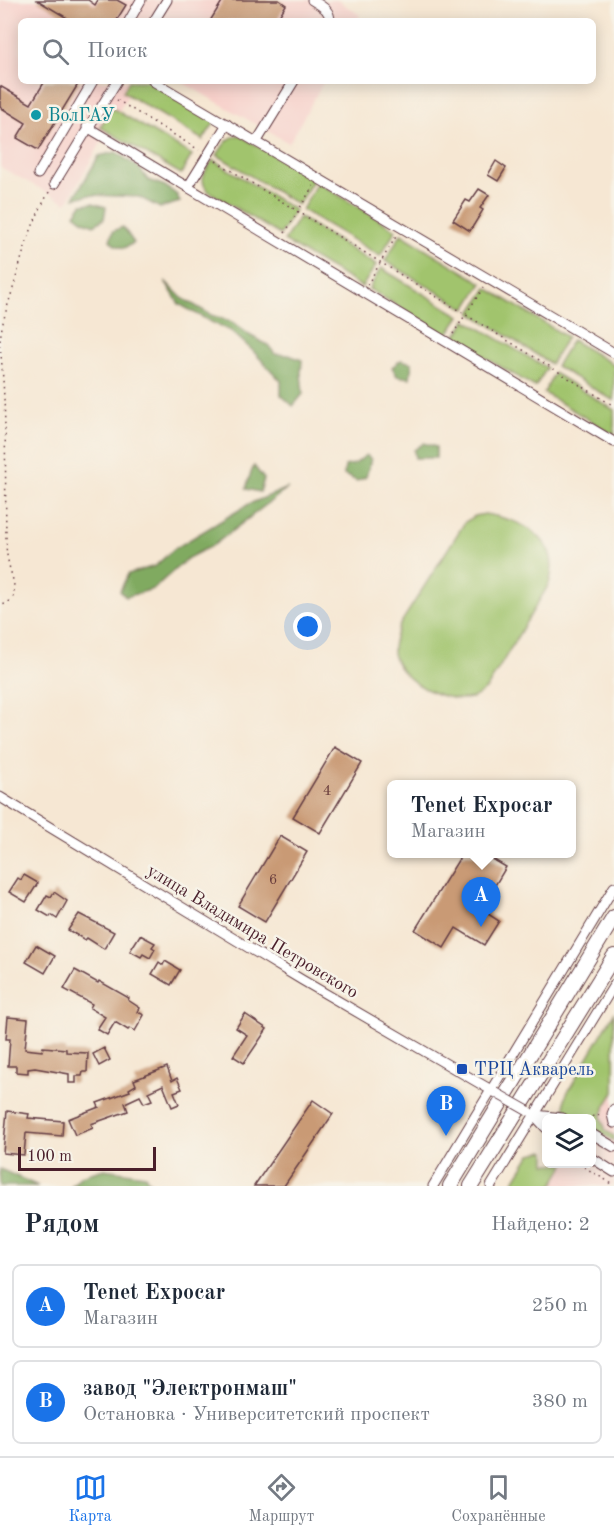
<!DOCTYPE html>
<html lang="ru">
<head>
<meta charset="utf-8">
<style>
	body { margin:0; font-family:"Old Standard TT",serif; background:#f2f2f3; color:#1f2937 }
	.controls { position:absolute; right:18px; bottom:18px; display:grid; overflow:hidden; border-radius:9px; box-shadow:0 3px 15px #0003 }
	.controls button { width:54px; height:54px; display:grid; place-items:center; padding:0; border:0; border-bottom:2px solid #e0e1e3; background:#fff; color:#1f2937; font:30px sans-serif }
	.scale { position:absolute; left:18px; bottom:15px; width:138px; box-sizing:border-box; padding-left:6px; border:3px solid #4a1f2b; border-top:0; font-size:16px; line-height:21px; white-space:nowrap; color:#4a1f2b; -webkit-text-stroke:4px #f7f3e8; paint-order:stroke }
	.you { position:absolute; left:308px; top:627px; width:21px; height:21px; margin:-15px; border:4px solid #fff; border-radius:50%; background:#1a73e8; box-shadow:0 0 0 9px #1a73e833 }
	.badge { display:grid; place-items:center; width:39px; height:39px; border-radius:50%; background:#1a73e8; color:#fff; font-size:20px; font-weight:700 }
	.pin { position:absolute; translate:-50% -50px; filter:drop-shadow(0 2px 3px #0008) }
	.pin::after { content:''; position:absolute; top:32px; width:21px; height:18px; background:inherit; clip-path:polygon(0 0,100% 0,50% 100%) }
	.popup { position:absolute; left:387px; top:780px; width:189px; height:78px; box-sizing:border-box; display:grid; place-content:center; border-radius:9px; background:#fff; filter:drop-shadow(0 2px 4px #0005); font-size:20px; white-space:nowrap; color:#747a83 }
	.popup b { font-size:22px; color:#1f2937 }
	.popup::after { content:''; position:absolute; left:50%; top:100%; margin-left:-12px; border:12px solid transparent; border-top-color:#fff }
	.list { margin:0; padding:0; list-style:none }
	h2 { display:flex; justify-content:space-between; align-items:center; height:78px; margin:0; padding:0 24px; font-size:26px }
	h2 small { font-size:20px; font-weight:400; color:#747a83 }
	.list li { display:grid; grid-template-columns:39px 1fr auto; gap:18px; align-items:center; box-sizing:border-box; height:84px; margin:0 12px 12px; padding:0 12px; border:2px solid #e0e1e3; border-radius:9px }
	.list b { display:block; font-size:22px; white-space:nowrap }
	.list p { margin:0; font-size:20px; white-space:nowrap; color:#747a83 }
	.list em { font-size:20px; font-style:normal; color:#747a83 }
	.icon { flex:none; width:33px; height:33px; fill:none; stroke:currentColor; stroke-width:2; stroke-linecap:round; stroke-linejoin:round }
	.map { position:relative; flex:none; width:614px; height:1186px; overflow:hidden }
	.search { position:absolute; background:#fff; box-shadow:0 3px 15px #0003; left:18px; right:18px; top:18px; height:66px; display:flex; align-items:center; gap:15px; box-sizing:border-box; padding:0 21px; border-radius:9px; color:#747a83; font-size:22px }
	.sheet { height:270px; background:#fff }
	nav { display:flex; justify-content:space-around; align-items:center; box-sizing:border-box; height:84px; border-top:2px solid #e0e1e3; background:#fff; font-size:16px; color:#747a83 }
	nav a { display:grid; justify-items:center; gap:3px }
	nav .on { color:#1a73e8 }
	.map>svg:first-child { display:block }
</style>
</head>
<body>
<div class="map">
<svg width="614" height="1186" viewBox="0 0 614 1186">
	<rect width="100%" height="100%" fill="#f7f3e8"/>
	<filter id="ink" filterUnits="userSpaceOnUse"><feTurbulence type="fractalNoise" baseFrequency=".0167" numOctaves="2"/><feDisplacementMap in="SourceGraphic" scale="12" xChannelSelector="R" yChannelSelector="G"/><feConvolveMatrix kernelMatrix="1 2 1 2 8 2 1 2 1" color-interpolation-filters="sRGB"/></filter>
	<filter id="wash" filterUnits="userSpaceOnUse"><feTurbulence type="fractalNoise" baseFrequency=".008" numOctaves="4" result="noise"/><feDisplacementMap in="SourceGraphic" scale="24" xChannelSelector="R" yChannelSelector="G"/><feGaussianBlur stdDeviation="1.35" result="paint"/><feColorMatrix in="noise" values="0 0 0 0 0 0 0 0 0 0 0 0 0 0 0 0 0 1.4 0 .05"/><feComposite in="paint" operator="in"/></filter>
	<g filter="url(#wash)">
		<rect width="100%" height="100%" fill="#f6e7d3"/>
		<g fill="#f7d0ca">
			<path d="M 0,0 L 337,0 L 360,15 L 357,21 L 21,21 L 21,81 L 136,81 L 67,203 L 0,167 Z"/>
			<path d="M 180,81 L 324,81 L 289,143 Z"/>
			<path d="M 614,1078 L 614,1186 L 552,1186 L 565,1164 L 592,1164 L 592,1118 Z"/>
		</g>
		<g fill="#a1c46d" stroke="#76724c" stroke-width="1.5">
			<path d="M 129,81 L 151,81 L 216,120 L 203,140 L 123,92 Z"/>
			<path d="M 112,108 L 192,155 L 181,174 L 100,127 Z"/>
			<path d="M 239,135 L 314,179 L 298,205 L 217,155 C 223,146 227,137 239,135 Z"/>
			<path d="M 213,160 L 295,210 L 280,235 L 208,191 C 198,180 205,171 213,160 Z"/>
			<path d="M 317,182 L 396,230 L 380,256 L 302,210 Z"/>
			<path d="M 299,217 L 376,265 L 362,287 L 284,241 Z"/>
			<path d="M 401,234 L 482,283 L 466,309 L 385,261 Z"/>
			<path d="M 381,268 L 460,316 L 447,335 L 369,289 Z"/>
			<path d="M 487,288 L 567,337 L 551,364 L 471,313 Z"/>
			<path d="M 466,320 L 547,368 L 535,387 L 454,339 Z"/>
			<path d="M 572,340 L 614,365 L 614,401 L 556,366 Z"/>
			<path d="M 554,373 L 614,410 L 614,435 L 544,393 Z"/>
			<path d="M 485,514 C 522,520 563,539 549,584 L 487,688 C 482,692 478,696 472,698 C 446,704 398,681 393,653 C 392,643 396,635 399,626 L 465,522 L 475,516 Z"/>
			<path d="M 614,1013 L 614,1092 L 604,1109 L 601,1117 L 606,1131 L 614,1136 L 614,1141 L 592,1128 L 592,1118 C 587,1118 580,1120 576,1118 C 563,1115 563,1102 567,1093 Z"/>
			<path d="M 544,1151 L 546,1152 L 546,1164 L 565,1164 L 552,1186 L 511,1186 L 531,1154 Z"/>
		</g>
		<g fill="#80aa60" stroke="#656446" stroke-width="1.5">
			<path d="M 116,152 L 139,168 L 148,180 L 165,186 L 177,195 L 180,202 L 160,208 L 139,197 L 89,195 L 74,198 L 99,156 Z"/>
			<path d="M 93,203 L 106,207 L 104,219 L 94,225 L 84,221 L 75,214 L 82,204 Z"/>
			<path d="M 123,227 L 134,243 L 124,248 L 115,245 L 110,240 L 113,231 Z"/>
			<path d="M 165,281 L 182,298 L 211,315 L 232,322 L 251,336 L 268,345 L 275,354 L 289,355 L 302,360 L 301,373 L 303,394 L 293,406 L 281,395 L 281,381 L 252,350 L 231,331 L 209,321 L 179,304 Z"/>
			<path d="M 401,360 L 412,363 L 410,378 L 397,376 L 392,367 Z"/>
			<path d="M 424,443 L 436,447 L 436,458 L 415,458 L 414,450 Z"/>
			<path d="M 366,455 L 371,459 L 366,477 L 357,481 L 344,475 L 345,466 L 355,464 Z"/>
			<path d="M 254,466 L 264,479 L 260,492 L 246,489 L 250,475 Z"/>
			<path d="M 288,488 L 215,544 L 188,558 L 153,589 L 126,597 L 120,591 L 128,574 L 155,566 L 174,549 L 249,504 Z"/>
			<path d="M 0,1169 L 38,1186 L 0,1186 Z"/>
			<path d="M 104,1169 L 145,1175 L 152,1186 L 71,1186 L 81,1176 Z"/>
		</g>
		<g id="blocks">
			<g fill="#c99a74">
				<path d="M 37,0 L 88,0 L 95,5 L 98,0 L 117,0 L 126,5 L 116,21 L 72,21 Z"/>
				<path d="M 223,0 L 279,0 L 286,5 L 276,21 L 210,21 Z"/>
				<path d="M 45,81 L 80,81 L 38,150 L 17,138 L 26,123 L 0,107 L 0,86 L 31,104 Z"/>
				<path d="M 496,161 L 506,168 L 498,181 L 488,175 Z"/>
				<path d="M 479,189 L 489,195 L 480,208 L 483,210 L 470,231 L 453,220 L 466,200 L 470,202 Z"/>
				<path d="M 335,747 L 362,763 L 320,833 L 293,817 Z"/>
				<path d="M 280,836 L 307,852 L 265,922 L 238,906 Z"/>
				<path d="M 462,854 L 484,854 L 506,867 L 485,902 L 492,907 L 488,914 L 499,921 L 484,945 L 456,928 L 444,948 L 415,930 Z"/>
				<path d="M 24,875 L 38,883 L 26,902 L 9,892 L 18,878 L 21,880 Z"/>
				<path d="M 54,892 L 67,901 L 57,919 L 51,915 L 50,917 L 38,910 L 47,895 L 51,897 Z"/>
				<path d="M 79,914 L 114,932 L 104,949 L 87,938 L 85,940 L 68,930 Z"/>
				<path d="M 140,935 L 155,943 L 152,947 L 155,949 L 150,958 L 143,954 L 141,957 L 130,951 Z"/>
				<path d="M 36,945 L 55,956 L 45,973 L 26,962 Z"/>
				<path d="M 165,961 L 180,970 L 171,985 L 152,974 L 159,962 L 163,965 Z"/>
				<path d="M 75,970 L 98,983 L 99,981 L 129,998 L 128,1000 L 140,1008 L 138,1012 L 144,1015 L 135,1031 L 130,1028 L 128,1030 L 115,1022 L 107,1035 L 97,1029 L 105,1017 L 90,1008 L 92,1004 L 64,989 Z"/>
				<path d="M 245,1014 L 267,1029 L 244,1063 L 233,1056 L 247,1035 L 236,1028 Z"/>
				<path d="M 8,1017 L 28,1019 L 25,1049 L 42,1051 L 43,1047 L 66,1049 L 66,1052 L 88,1053 L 87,1072 L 83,1072 L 82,1076 L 76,1076 L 76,1083 L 69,1083 L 69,1074 L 35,1068 L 28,1069 L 28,1073 L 16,1072 L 16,1066 L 8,1066 L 10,1039 L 6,1039 Z"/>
				<path d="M 104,1048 L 110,1060 L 99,1066 L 93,1054 Z"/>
				<path d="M 167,1067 L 172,1081 L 177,1078 L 182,1089 L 174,1092 L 179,1104 L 172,1107 L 163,1085 L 148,1092 L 152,1100 L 144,1103 L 140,1096 L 125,1103 L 128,1111 L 91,1124 L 93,1128 L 75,1135 L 68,1119 L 99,1107 L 97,1103 L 130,1091 L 129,1089 L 136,1085 L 134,1080 Z"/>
				<path d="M 313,1100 L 333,1114 L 284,1186 L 254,1186 Z"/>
				<path d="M 7,1111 L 29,1114 L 28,1118 L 63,1121 L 62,1136 L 26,1133 L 24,1155 L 3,1153 Z"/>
			</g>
		</g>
	</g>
	<g filter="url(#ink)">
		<use href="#blocks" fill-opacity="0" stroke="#643d44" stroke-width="1.5"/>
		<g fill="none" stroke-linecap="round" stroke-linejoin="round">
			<defs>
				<g id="minor">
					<path d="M 312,0 C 321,6 330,9 330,21"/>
					<path d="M 129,21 L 141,0"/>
					<path d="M 154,21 L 167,0"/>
					<path d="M 153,81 L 614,353"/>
					<path d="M 87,127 L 614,442"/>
					<path d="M 257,141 L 294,81"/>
					<path d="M 38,174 L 93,81"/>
					<path d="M 54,184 L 117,81"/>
					<path d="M 188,187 L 227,124"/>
					<path d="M 0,797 L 302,980 L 498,1094"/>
					<path d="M 614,1109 L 612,1114 L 614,1123"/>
					<path d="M 533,1114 L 546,1128"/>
					<path d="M 535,1115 L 563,1118"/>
					<path d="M 592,1134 L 614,1147"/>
					<path d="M 592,1158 L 614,1172"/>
					<path d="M 433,1186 L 614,887"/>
					<path d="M 491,1186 L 614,985"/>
				</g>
				<g id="highway">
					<path d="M 450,1186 L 614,917"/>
					<path d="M 471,1186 L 614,956"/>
				</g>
			</defs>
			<use href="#minor" stroke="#643d44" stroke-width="11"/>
			<use href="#highway" stroke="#643d44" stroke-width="16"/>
			<g stroke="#643d44" stroke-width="1.5" stroke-dasharray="1.5 4.5" stroke-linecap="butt">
				<path d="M 117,100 L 199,150"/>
				<path d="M 216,161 L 614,406"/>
				<path d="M 285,233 L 313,186"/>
				<path d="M 367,285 L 397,235"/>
				<path d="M 453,334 L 483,288"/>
				<path d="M 0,341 C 2,319 10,300 16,278 C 24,248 33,220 49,192"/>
				<path d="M 0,345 C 7,409 5,473 6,537 C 6,544 6,552 8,560 C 9,569 15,581 14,591 C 14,600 8,603 0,606"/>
				<path d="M 580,1118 L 602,1115"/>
				<path d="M 579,1164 L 614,1185"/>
			</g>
			<use href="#minor" stroke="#fff" stroke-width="9"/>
			<use href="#highway" stroke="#fff" stroke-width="14"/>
			<defs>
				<path id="minor-bridge" d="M 498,1094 L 528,1111"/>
			</defs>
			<use href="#minor-bridge" stroke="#643d44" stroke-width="11" stroke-linecap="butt"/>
			<use href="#minor-bridge" stroke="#fff" stroke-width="9"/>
		</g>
	</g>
	<circle fill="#0f9aa8" stroke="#f7f3e8" stroke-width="2" cx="36" cy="115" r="6"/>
	<rect fill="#1a4fb4" stroke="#f7f3e8" stroke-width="2" x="456" y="1063" width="12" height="12" rx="3"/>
	<g text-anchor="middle" stroke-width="5" stroke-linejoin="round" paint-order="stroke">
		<g font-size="15" fill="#6a3e3d">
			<text x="327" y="795">4</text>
			<text x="273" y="884">6</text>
		</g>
		<g font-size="18" fill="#0d838f" stroke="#f7f3e8" text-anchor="start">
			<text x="48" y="121">ВолГАУ</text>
		</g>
		<g font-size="18" fill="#4a1f2b" stroke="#f7f3e8">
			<text transform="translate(253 931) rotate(31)" y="6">улица Владимира Петровского</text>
		</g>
		<g font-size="18" fill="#164399" stroke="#f7f3e8" text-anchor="start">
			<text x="474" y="1075">ТРЦ Акварель</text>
		</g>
	</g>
</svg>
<div class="controls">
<button><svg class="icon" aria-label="layers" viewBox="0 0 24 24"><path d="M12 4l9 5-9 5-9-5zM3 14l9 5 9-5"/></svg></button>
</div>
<div class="scale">100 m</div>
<div class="you"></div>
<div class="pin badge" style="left:481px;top:927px">A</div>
<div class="popup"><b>Tenet Expocar</b>Магазин</div>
<div class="pin badge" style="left:446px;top:1136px">B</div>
<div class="search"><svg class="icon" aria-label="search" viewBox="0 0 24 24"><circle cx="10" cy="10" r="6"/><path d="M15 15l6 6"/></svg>Поиск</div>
</div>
<section class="sheet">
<h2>Рядом<small>Найдено: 2</small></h2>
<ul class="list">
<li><span class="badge">A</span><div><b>Tenet Expocar</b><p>Магазин</p></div><em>250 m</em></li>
<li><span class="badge">B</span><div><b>завод &quot;Электронмаш&quot;</b><p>Остановка · Университетский проспект</p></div><em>380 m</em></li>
</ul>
</section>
<nav>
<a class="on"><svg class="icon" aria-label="map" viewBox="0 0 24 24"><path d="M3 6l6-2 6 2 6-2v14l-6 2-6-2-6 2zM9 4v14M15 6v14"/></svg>Карта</a>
<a><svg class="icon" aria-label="directions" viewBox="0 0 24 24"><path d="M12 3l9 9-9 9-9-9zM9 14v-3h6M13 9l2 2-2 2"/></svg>Маршрут</a>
<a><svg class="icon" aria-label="saved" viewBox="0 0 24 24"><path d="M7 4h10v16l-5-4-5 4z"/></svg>Сохранённые</a>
</nav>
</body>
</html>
